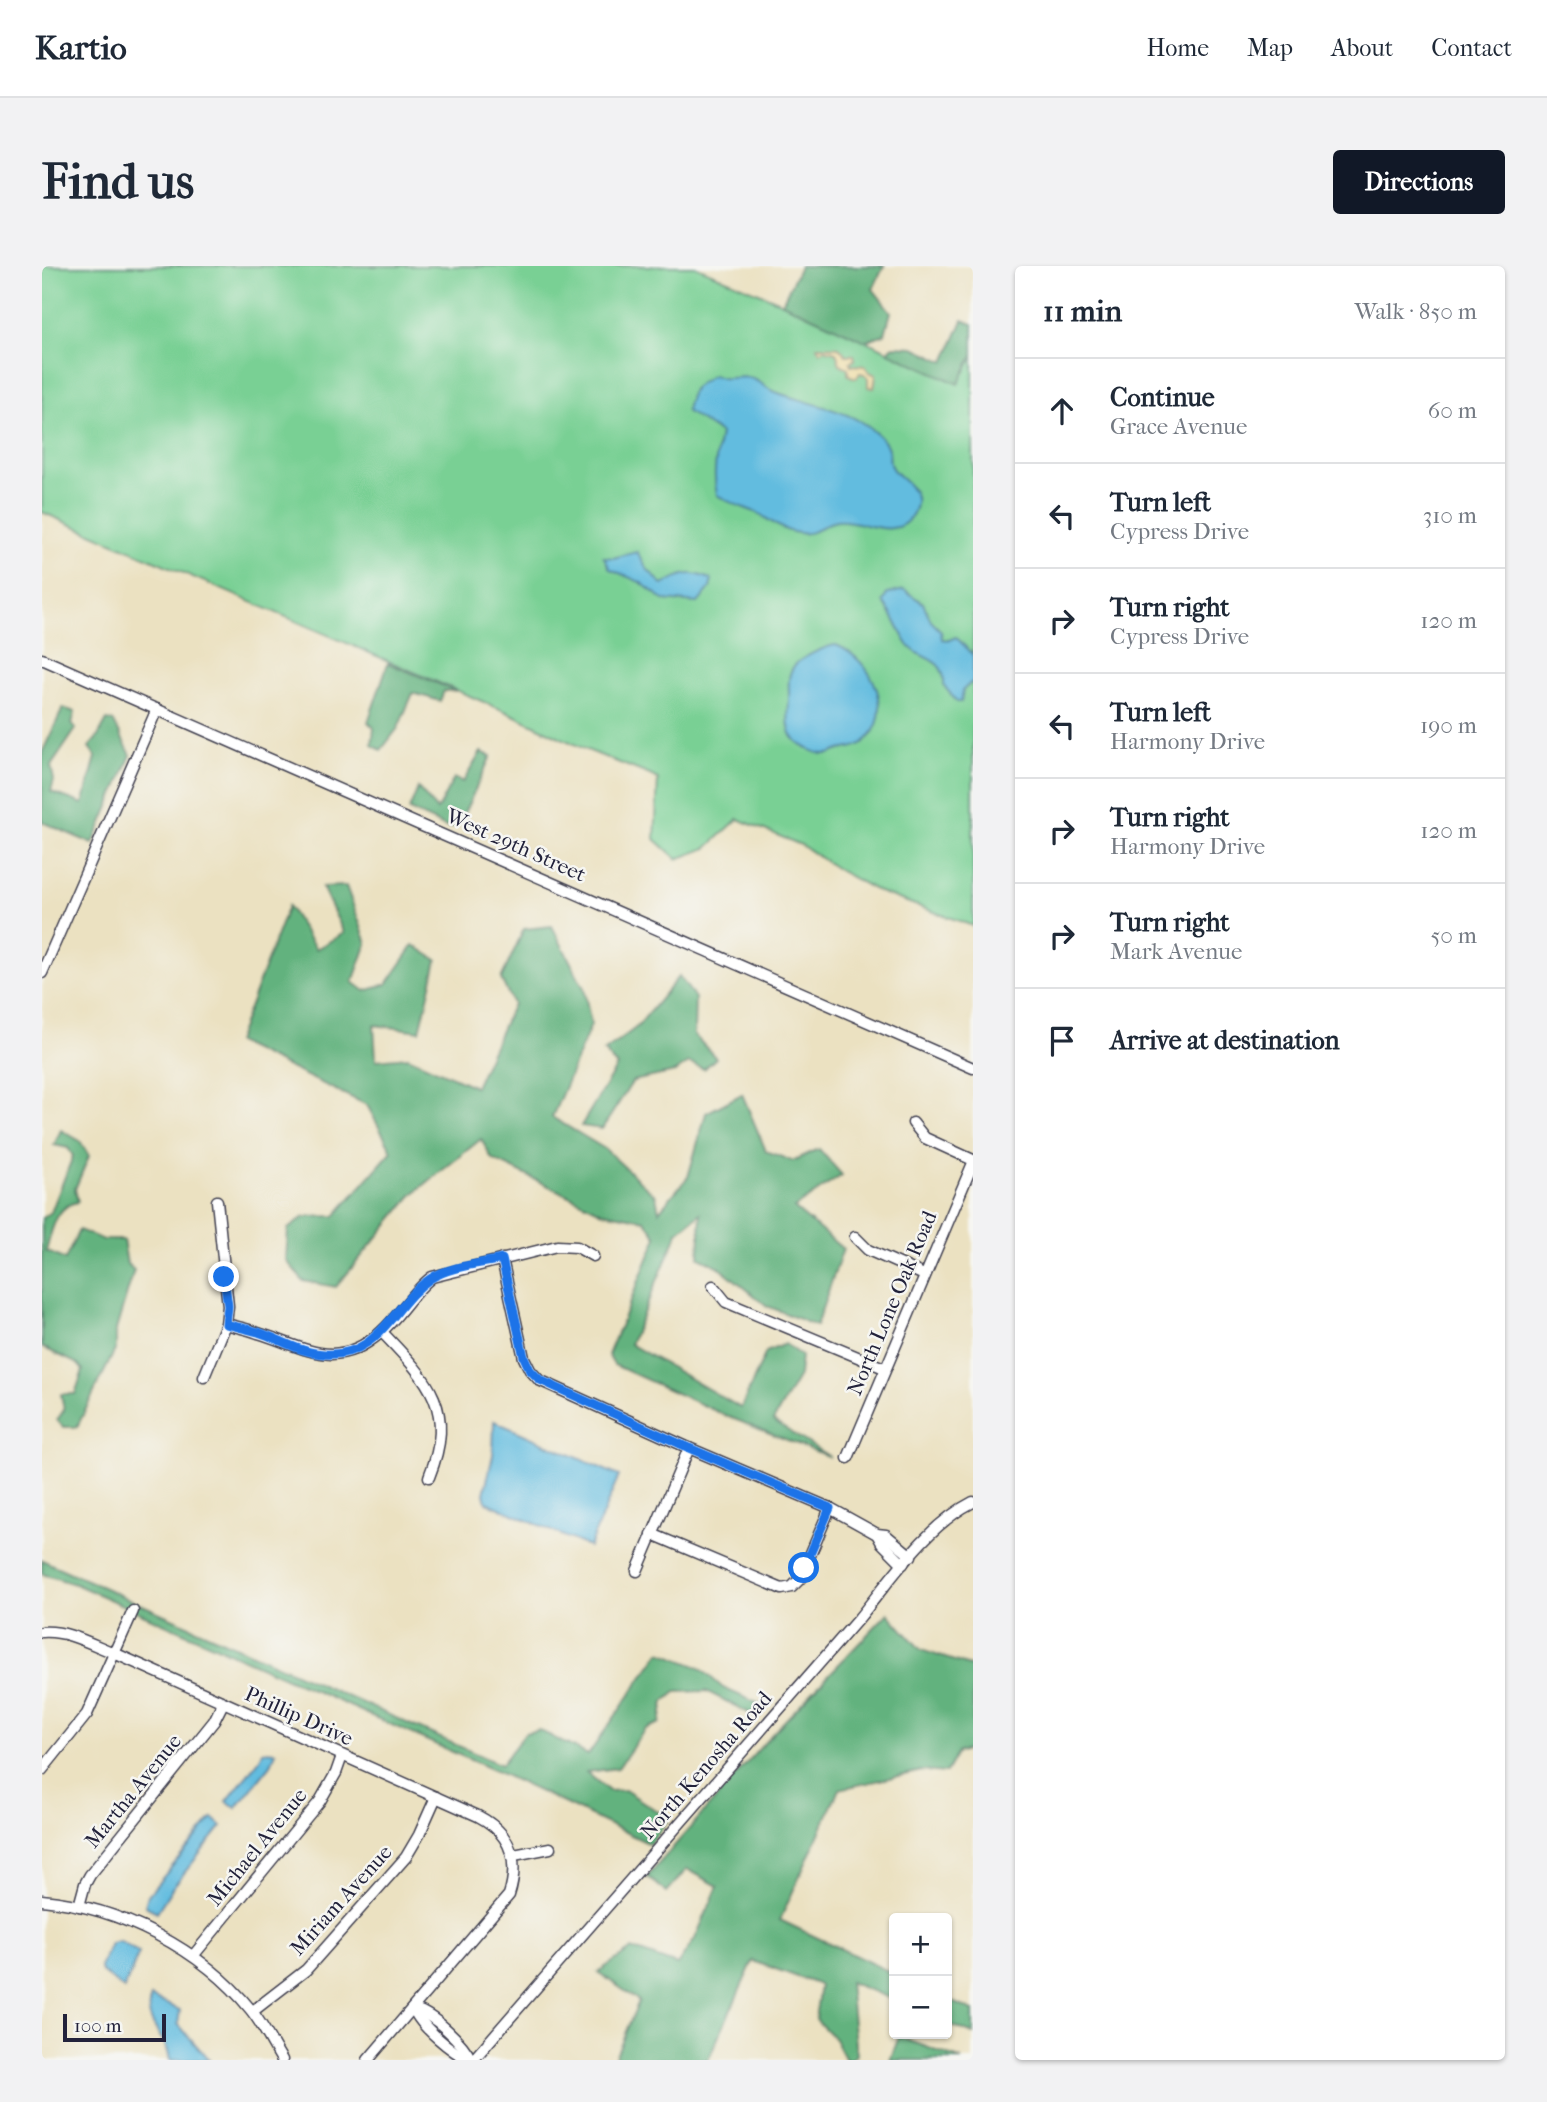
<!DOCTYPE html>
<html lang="en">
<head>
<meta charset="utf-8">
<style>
	body { margin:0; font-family:"IM FELL French Canon",serif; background:#f2f2f3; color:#1f2937 }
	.controls { position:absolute; right:21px; bottom:21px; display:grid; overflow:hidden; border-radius:7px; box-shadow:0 2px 5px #0004 }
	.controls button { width:63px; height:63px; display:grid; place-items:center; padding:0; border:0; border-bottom:2px solid #e0e1e3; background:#fff; color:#1f2937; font:35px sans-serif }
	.scale { position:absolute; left:21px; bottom:18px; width:103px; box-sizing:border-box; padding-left:7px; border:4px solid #22223b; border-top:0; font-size:19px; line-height:24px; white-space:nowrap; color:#22223b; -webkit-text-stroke:5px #f6f6f2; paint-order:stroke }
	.stop { position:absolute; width:21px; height:21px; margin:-16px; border:5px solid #1a73e8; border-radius:50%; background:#fff }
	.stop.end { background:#1a73e8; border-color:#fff; box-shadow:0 2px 7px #0008 }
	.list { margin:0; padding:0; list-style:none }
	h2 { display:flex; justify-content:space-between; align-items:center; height:91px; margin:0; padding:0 28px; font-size:30px }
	h2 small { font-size:23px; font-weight:400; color:#747a83 }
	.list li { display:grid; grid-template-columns:46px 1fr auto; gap:21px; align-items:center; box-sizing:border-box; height:105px; padding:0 28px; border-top:2px solid #e0e1e3 }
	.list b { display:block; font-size:26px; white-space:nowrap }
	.list p { margin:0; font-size:23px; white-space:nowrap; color:#747a83 }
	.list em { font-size:23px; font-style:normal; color:#747a83 }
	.icon { flex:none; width:38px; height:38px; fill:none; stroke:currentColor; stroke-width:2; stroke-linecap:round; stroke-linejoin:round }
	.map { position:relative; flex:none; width:931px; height:1794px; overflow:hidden; border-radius:7px }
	header { display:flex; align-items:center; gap:42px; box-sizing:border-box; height:98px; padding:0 35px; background:#fff; border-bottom:2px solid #e0e1e3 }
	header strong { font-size:33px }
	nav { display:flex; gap:38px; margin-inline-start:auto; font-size:24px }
	.intro { display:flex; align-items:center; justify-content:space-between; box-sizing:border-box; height:168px; padding:0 42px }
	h1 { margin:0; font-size:49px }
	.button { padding:18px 32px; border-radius:7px; background:#111827; color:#fff; font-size:24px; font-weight:700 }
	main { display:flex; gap:42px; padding:0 42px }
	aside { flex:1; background:#fff; border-radius:7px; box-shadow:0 2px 5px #0004 }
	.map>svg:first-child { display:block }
</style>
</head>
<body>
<header>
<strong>Kartio</strong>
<nav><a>Home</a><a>Map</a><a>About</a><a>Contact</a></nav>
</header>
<div class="intro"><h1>Find us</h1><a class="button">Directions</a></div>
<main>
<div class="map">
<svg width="931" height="1794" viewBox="0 0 931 1794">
	<rect width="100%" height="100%" fill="#f6f6f2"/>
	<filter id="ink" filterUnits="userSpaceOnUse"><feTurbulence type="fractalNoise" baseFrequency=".0143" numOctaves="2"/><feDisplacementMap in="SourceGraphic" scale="14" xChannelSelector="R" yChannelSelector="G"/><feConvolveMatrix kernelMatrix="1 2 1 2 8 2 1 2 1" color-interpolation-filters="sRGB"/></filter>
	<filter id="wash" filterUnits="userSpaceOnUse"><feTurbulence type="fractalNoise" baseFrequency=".00686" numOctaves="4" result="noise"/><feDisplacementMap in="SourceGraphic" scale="28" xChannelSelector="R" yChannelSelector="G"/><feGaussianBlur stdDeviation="1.57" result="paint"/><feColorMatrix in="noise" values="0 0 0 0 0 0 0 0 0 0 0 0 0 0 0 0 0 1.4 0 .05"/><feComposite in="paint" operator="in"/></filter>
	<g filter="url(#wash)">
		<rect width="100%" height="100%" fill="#ebe1c1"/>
		<path fill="#79d094" stroke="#4e7968" stroke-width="2" d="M 0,0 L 653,0 L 736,35 L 916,117 L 931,90 L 931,660 L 837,626 L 798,605 L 759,579 L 696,553 L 665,582 L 635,593 L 613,573 L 616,513 L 608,509 L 545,484 L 465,446 L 0,246 Z"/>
		<g fill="#62b27e" stroke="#426a5c" stroke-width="2">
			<path d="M 758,0 L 842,0 L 831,23 L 849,46 L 843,68 L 823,75 L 740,37 Z"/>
			<path d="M 921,54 L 931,58 L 931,90 L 916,118 L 846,86 L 851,80 L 872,81 L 903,96 Z"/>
			<path d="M 346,397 L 414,425 L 402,425 L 398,435 L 371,427 L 356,462 L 339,484 L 330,479 L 332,462 L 326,456 Z"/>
			<path d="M 21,442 L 33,446 L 30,458 L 34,463 L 9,500 L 12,514 L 9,526 L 41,538 L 54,491 L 47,481 L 55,472 L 65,454 L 71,455 L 89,489 L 51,578 L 0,556 L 0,487 Z"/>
			<path d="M 439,486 L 449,490 L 416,560 L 406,562 L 367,544 L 376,522 L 395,544 L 412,512 L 421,516 Z"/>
			<path d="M 304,620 L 325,677 L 311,716 L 323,725 L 345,718 L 372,679 L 395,694 L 378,765 L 332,759 L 334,794 L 366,791 L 433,821 L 471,738 L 459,713 L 482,663 L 510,660 L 542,722 L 549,759 L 510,851 L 563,883 L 614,930 L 617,945 L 646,911 L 664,847 L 700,828 L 724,885 L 750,895 L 777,883 L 800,909 L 752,942 L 801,983 L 774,1060 L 725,1040 L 676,1000 L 657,991 L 659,947 L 636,966 L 588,1078 L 699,1142 L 724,1086 L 743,1078 L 759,1090 L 757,1110 L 731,1155 L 788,1191 L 687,1151 L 572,1099 L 566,1089 L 615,971 L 603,954 L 561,946 L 450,893 L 439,873 L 371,928 L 294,1021 L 261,1015 L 244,994 L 246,963 L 262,951 L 293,950 L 350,885 L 325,839 L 194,776 L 246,640 L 274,683 L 302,667 L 280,621 Z"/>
			<path d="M 637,710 L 653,732 L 652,769 L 674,792 L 662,803 L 647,797 L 633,806 L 591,815 L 560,863 L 539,860 L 575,800 L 562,786 L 596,760 Z"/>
			<path d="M 19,864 L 38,875 L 47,890 L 33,923 L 36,936 C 13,939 10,965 4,985 L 23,994 L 37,964 L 62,974 L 81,974 L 85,998 L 92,1004 L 74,1064 L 74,1082 L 35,1161 L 21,1161 L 15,1154 L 22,1144 L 19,1128 L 33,1128 L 41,1104 L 36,1098 L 0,1081 L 0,952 L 9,946 L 31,890 L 26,882 L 12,879 Z"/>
			<path d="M 0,1294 L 459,1499 L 483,1467 L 497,1464 L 546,1489 L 618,1386 L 657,1401 L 681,1422 L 722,1440 L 713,1450 L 664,1425 L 634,1426 L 622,1436 L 618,1457 L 603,1463 L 576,1502 L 544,1506 L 567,1525 L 583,1524 L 627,1553 L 608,1578 L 460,1508 L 33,1318 L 0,1308 Z"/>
			<path d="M 846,1347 L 879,1384 L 931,1401 L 931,1483 L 916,1486 L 904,1507 L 880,1505 L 797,1523 L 738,1654 L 852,1708 L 852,1734 L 807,1716 L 814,1789 L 809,1794 L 804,1794 L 793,1773 L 773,1753 L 778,1719 L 711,1695 L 666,1794 L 578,1794 L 573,1791 L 597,1735 L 556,1706 L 590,1683 L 635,1699 L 653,1673 L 676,1620 L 645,1603 L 625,1626 L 605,1611 L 731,1467 Z"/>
			<path d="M 905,1733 L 931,1745 L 931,1768 L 905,1757 Z"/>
			<path d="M 857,1771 L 920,1794 L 848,1794 Z"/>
		</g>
		<path fill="#eeda9e" stroke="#887e6c" stroke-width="2" d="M 775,80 L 797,81 L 804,89 L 812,89 L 813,94 L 808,96 L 809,99 L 823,100 L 827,106 L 834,109 L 832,122 L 826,121 L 826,112 L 822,108 L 818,107 L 814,112 L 806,109 L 806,102 L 798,98 L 794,86 L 783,83 L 778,86 Z"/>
		<g fill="#62bcdf" stroke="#426f8d" stroke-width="2">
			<path d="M 671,109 C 683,116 695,109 708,112 C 716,114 723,121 731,125 C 756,135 801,143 822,158 C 830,164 844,173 847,185 C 848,192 846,198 852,205 C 864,218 883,226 870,249 C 854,277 818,252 795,255 C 777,257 776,272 751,266 C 736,263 726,252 713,246 C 700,241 687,237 675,229 C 670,208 675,188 678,167 L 644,145 C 648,123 652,120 671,109 Z"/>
			<path d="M 595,286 L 605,303 L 621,319 C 641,307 649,304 670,314 L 668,322 L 656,337 L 622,334 L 598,316 L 568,303 L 562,291 L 571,292 Z"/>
			<path d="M 862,324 L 881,337 L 889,355 L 899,365 L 900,373 L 907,374 L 914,371 L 931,389 L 931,415 L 921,424 L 919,436 L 915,436 L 902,420 C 904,390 879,395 867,380 C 857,366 852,349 841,336 L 845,328 Z"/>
			<path d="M 794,379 C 830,393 857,448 821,477 C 813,483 804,482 795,485 C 792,486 789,488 785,488 C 774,489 754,478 749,468 C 744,458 747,442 747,431 C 747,420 745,409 752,400 C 758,392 784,380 794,379 Z"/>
			<path d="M 452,1155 L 577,1210 L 547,1281 L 444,1236 L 442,1228 L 451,1189 Z"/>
			<path d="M 221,1485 L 234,1486 L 229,1499 L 194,1542 L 185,1535 L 218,1493 Z"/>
			<path d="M 171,1552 L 180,1560 L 130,1622 L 115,1646 L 103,1640 L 106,1629 Z"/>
			<path d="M 77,1675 L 97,1687 L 82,1723 L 61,1707 L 58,1701 L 69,1677 Z"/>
			<path d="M 109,1731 L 138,1744 L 136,1758 L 167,1794 L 128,1794 C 125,1769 99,1757 109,1731 Z"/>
		</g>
	</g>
	<g filter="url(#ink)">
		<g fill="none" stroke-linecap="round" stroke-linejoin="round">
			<defs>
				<g id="minor">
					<path d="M 0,393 L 931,802"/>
					<path d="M 0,707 L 115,443"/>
					<path d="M 871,857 L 883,872 L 931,894"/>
					<path d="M 813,971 L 826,984 L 882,1009"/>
					<path d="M 460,993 L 482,1092 L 488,1104 L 497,1114 L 647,1182 L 788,1242 L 835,1268 L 844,1269 L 869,1290"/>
					<path d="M 671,1020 L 684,1036 L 842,1102"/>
					<path d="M 184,1058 C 195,1061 206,1063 216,1067 C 263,1081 293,1106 338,1067 C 358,1050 370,1026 390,1011 L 515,980 L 535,981 L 551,990"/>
					<path d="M 340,1066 C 386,1114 415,1142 387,1211"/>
					<path d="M 162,1111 L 184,1058 L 186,1040 L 175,935"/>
					<path d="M 806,1192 L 931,897"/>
					<path d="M 610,1268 L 740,1323 L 750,1321 L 758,1313 L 788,1242"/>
					<path d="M 835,1268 L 840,1277 L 861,1298"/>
					<path d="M 595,1305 L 647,1182"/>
					<path d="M 0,1366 C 25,1364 49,1378 72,1387 L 436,1550 C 469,1567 478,1594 467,1629 L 326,1794"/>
					<path d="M 0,1504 L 45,1448 L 91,1345"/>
					<path d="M 472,1589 L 508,1582"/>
					<path d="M 0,1634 C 77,1641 160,1683 209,1744 C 221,1759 230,1778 240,1794"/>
					<path d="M 37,1640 L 43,1618 L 48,1609 L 172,1455 L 181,1437"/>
					<path d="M 151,1690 L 278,1535 L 294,1507 L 300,1490"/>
					<path d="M 372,1743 C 391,1748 421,1776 429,1794"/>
					<path d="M 372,1743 C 378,1760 410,1786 427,1794"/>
					<path d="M 211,1745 L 264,1704 L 364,1591 L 377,1569 L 394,1531"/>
					<path d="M 431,1794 L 817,1352 C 849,1313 885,1259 931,1236"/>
				</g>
			</defs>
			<use href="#minor" stroke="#403f4f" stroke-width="13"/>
			<use href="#minor" stroke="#fff" stroke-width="10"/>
		</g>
	</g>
	<g fill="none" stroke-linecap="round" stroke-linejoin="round" filter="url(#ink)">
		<path stroke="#1a73e8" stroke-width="9" d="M 182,1011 L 186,1040 L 184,1058 C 195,1061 206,1063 216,1066 C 238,1073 258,1087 282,1088 C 339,1092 350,1038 388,1013 C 407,1000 438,998 460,993 L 482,1091 L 488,1104 L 498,1114 L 647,1182 L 788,1242 L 762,1302"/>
	</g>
	<g text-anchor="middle" stroke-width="5" stroke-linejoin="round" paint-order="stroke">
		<g font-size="21" fill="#22223b" stroke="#f6f6f2">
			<text transform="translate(474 579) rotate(24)" y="7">West 29th Street</text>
			<text transform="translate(850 1037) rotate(-67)" y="7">North Lone Oak Road</text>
			<text transform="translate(257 1450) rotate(24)" y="7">Phillip Drive</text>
			<text transform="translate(664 1499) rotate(-49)" y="7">North Kenosha Road</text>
			<text transform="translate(91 1525) rotate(-51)" y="7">Martha Avenue</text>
			<text transform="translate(215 1581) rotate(-51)" y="7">Michael Avenue</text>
			<text transform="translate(299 1634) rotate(-48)" y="7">Miriam Avenue</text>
		</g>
	</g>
</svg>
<div class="controls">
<button>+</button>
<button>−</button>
</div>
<div class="scale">100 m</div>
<div class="stop" style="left:762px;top:1302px"></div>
<div class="stop end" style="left:182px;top:1011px"></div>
</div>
<aside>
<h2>11 min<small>Walk · 850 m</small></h2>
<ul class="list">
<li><svg class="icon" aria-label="ahead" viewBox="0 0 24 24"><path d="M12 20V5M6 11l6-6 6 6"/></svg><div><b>Continue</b><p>Grace Avenue</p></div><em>60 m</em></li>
<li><svg class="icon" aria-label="left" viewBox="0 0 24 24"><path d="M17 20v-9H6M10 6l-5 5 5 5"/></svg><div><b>Turn left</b><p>Cypress Drive</p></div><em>310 m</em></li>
<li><svg class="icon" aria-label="right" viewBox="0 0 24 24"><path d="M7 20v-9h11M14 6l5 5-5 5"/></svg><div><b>Turn right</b><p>Cypress Drive</p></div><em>120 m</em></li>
<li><svg class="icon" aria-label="left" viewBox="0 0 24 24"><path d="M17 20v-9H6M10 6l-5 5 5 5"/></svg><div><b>Turn left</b><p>Harmony Drive</p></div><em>190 m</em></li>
<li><svg class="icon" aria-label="right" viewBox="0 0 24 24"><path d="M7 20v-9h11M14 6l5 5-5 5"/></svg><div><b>Turn right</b><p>Harmony Drive</p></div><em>120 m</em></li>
<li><svg class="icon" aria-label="right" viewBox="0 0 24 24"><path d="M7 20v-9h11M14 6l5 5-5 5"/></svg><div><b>Turn right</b><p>Mark Avenue</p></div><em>50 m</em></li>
<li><svg class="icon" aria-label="arrive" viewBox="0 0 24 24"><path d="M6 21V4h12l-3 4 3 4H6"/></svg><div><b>Arrive at destination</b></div></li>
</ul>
</aside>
</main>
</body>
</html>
